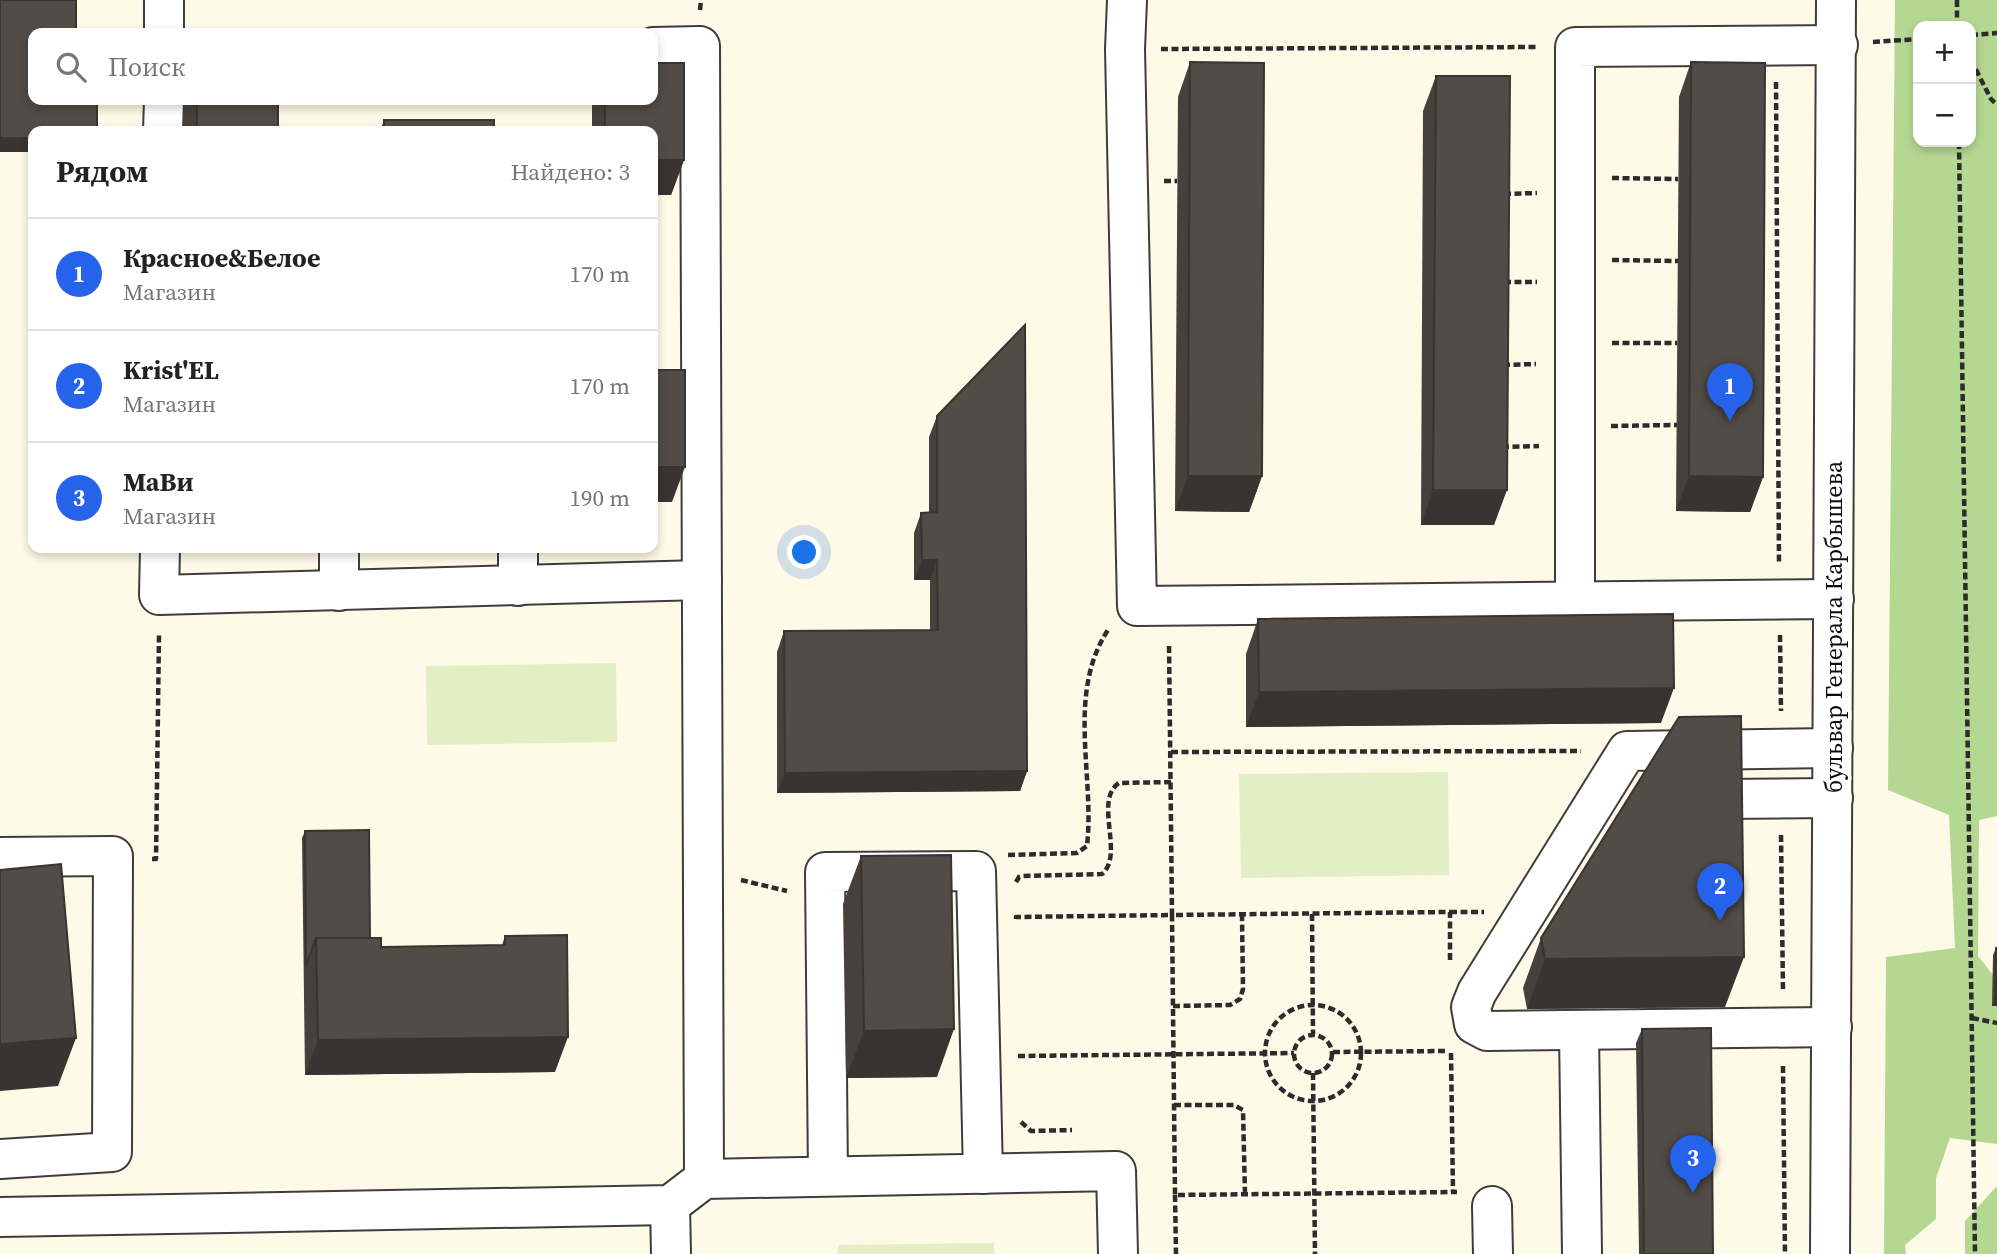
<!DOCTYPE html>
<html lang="ru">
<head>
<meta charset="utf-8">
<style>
	body { margin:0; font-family:"Source Serif 4",serif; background:#f6f6f6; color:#222 }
	.controls { position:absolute; right:21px; top:21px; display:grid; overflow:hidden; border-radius:14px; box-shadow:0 4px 10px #0003 }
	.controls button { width:63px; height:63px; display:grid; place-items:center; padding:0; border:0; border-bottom:2px solid #e0e0e0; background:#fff; color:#222; font:35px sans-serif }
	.you { position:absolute; left:805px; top:553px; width:24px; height:24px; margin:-18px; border:5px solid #fff; border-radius:50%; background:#1a73e8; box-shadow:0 0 0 10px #1a73e833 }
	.badge { display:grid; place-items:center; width:46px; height:46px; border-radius:50%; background:#2563eb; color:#fff; font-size:23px; font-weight:700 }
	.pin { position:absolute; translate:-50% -58px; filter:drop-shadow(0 2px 4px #0008) }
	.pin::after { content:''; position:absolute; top:37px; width:24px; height:21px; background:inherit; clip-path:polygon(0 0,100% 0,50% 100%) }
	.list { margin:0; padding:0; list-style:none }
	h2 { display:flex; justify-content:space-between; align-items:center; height:91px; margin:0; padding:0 28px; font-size:30px }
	h2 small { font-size:23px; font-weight:400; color:#767676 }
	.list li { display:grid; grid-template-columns:46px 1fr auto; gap:21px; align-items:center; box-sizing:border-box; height:112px; padding:0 28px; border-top:2px solid #e0e0e0 }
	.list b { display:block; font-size:26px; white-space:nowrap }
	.list p { margin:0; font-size:23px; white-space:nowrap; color:#767676 }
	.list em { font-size:23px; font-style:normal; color:#767676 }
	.icon { flex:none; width:38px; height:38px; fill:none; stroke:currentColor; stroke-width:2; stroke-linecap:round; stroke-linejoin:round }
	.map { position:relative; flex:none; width:1997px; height:1254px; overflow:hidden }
	.search { position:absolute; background:#fff; box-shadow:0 4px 10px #0003; left:28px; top:28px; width:630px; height:77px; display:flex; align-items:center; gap:18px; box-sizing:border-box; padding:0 24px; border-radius:14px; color:#767676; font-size:26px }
	.panel { position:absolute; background:#fff; box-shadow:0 4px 10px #0003; left:28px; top:126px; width:630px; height:427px; border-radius:14px }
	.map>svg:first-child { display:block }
</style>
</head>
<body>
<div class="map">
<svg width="1997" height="1254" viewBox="0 0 1997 1254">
	<rect width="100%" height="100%" fill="#fff9e7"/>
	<g fill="#b4d892" fill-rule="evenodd">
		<path d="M 1895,0 L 1997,0 L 1997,816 L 1979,820 L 1978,956 L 1997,980 L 1997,1144 L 1950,1138 L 1936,1178 L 1936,1219 L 1905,1245 L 1906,1254 L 1884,1254 L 1886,957 L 1955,948 L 1949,815 L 1888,790 ZM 1918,26 L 1971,26 L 1971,142 L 1918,142 Z"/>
		<path d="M 1997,1186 L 1997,1254 L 1965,1254 L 1965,1221 Z"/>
	</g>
	<g fill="#e2efc4">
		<path d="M 616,663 L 617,742 L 427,745 L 426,666 Z"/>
		<path d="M 1448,772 L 1449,875 L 1241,878 L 1239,774 Z"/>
		<path d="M 994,1243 L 994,1254 L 838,1254 L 838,1245 Z"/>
	</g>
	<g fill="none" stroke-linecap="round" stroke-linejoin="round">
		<defs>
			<g id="minor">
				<path d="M 1127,0 L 1125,49 L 1137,606 L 1834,599"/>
				<path d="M 164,33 L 164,0"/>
				<path d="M 653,47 L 700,46 L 704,1179"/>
				<path d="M 163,131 L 164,100"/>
				<path d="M 160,548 L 159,595 L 702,580"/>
				<path d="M 518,586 L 518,548"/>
				<path d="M 339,591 L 339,548"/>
				<path d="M 1575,602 L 1575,47 L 1838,45"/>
				<path d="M 1723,799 L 1833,798"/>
				<path d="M 0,857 L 113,856 L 112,1152 L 0,1159"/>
				<path d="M 1832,1027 L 1487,1031 L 1474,1024 L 1471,1007 L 1477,992 L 1627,751 L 1833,748"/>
				<path d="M 1579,1030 L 1582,1254"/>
				<path d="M 828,1176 L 825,872 L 976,871 L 983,1174"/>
				<path d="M 670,1205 L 671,1254"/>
				<path d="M 1492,1206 L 1493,1254"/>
				<path d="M 0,1217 L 670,1205 L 704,1179 L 1116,1171 L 1118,1254"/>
				<path d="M 1830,1254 L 1836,0"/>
			</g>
		</defs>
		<use href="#minor" stroke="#3d3d3d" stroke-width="42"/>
		<g stroke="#2c2c2c" stroke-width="4.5" stroke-dasharray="7 3.5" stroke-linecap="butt">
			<path d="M 1957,0 L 1957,26"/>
			<path d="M 700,10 L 701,0"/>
			<path d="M 1971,35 L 1997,33"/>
			<path d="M 1873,42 L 1918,39"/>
			<path d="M 1161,49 L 1537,47"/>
			<path d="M 1971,60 L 1991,99 L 1997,105"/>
			<path d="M 1776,82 L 1779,564"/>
			<path d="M 1959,142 L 1975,1254"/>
			<path d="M 1612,178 L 1678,179"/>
			<path d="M 1164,181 L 1177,181"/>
			<path d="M 1504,194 L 1537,193"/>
			<path d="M 1612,260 L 1678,261"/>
			<path d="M 1504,282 L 1537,282"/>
			<path d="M 1612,343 L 1677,343"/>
			<path d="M 1503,365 L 1536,364"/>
			<path d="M 1611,426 L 1677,425"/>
			<path d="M 1502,447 L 1539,446"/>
			<path d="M 1780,635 L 1781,711"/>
			<path d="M 1171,752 L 1581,751"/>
			<path d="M 1781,835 L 1783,991"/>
			<path d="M 1008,855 L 1077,853 L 1087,846 C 1095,775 1066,694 1108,630"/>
			<path d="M 152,859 L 156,859 L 159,634"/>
			<path d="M 741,880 L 787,891"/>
			<path d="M 1016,882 L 1019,877 L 1023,876 L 1102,874 C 1125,855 1093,800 1119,783 L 1171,782"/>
			<path d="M 1450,912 L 1484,912"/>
			<path d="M 1312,914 L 1313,1034"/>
			<path d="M 1016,919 L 1016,917 L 1172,915 L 1169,644"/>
			<path d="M 1450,960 L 1450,912 L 1172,915 L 1175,1195 L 1457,1192"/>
			<circle cx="1313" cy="1053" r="48"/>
			<path d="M 1173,1006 L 1230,1005 L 1240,999 L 1243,989 L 1242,915"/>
			<path d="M 1972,1018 L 1997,1023"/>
			<circle cx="1313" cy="1054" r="19"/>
			<path d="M 1333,1052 L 1447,1051"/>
			<path d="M 1451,1053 L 1453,1192"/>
			<path d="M 1018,1056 L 1294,1053"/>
			<path d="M 1783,1066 L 1785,1254"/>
			<path d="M 1313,1073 L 1315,1254"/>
			<path d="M 1174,1105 L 1234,1105 L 1243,1110 L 1245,1194"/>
			<path d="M 1021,1122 L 1031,1131 L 1072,1130"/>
			<path d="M 1175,1195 L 1176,1254"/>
		</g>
		<use href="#minor" stroke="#fff" stroke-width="38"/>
	</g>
	<g fill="#47403c">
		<path d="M 1190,62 L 1262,476 L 1249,512 L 1175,511 L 1178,97 Z"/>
		<path d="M 1691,62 L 1763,477 L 1750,512 L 1676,511 L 1679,97 Z"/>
		<path d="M 1436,76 L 1494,525 L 1421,525 L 1423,111 Z"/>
		<path d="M 184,100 L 278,100 L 278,130 L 314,131 L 184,131 Z"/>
		<path d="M 592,100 L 653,100 L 684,160 L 671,195 L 653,131 L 592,131 Z"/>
		<path d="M 384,120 L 494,131 L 380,131 Z"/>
		<path d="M 937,416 L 1027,771 L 1020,791 L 777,793 L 777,652 L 784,631 L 930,630 L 930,580 L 914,580 L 914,533 L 921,513 L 929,512 L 929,437 Z"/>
		<path d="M 1258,619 L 1661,723 L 1246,727 L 1246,654 Z"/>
		<path d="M 305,831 L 370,938 L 381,947 L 502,945 L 505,936 L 555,1072 L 305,1075 L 302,838 Z"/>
		<path d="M 861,856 L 937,1077 L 846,1078 L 843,904 Z"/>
		<path d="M 1541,938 L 1725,1007 L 1527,1009 L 1523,988 Z"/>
		<path d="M 1996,948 L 1997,1006 L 1992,1006 L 1993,955 Z"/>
		<path d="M 1642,1029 L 1713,1254 L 1639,1254 L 1636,1043 Z"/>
	</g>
	<g fill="#393431">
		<rect x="0" y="138" width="33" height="14"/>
		<path d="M 653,160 L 684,160 L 671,195 L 653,195 Z"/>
		<path d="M 653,467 L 685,467 L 672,502 L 653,502 Z"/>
		<path d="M 1188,476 L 1262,476 L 1249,512 L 1175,511 Z"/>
		<path d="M 1689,476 L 1763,477 L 1750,512 L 1676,511 Z"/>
		<path d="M 1433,490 L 1507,490 L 1494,525 L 1421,525 Z"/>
		<path d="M 922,560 L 937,560 L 930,580 L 914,580 Z"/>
		<path d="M 1674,688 L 1661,723 L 1246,727 L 1259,692 Z"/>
		<path d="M 1027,771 L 1020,791 L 777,793 L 785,773 Z"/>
		<path d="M 1744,957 L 1725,1007 L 1527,1009 L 1545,959 Z"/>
		<path d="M 1995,999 L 1997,999 L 1997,1006 L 1992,1006 Z"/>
		<path d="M 954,1029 L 937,1077 L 846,1078 L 864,1031 Z"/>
		<path d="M 568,1037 L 555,1072 L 305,1075 L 318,1040 Z"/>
		<path d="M 76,1038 L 58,1086 L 0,1091 L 0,1044 Z"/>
	</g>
	<g fill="#524b46" stroke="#393431" stroke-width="2">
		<path d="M 0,0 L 76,0 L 76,33 L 33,33 L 33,100 L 97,100 L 97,131 L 33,131 L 33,138 L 0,138 Z"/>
		<path d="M 1190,62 L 1264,63 L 1262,476 L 1188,476 Z"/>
		<path d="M 1691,62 L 1765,63 L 1763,477 L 1689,476 Z"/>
		<path d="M 653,63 L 684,63 L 684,160 L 653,160 L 653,131 L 605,131 L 605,100 L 653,100 Z"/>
		<path d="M 1436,76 L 1510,76 L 1507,490 L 1433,490 Z"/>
		<path d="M 197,100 L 278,100 L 278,130 L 314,130 L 314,131 L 197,131 Z"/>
		<rect x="384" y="120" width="110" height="11"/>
		<path d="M 1025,325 L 1027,771 L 785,773 L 784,631 L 938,630 L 937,560 L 922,560 L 921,513 L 937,512 L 937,416 Z"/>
		<rect x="653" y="370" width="32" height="97"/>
		<path d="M 1673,614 L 1674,688 L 1259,692 L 1258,619 Z"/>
		<path d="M 1741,716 L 1744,957 L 1545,959 L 1541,938 L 1679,717 Z"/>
		<path d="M 369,830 L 370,938 L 316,938 L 306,966 L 305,831 Z"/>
		<path d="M 951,855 L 954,1029 L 864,1031 L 861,856 Z"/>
		<path d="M 61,864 L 76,1038 L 0,1044 L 0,870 Z"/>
		<path d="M 567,935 L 568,1037 L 318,1040 L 316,938 L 381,938 L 381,947 L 505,945 L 505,936 Z"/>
		<path d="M 1996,948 L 1997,948 L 1997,999 L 1995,999 Z"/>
		<path d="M 1711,1028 L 1713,1254 L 1644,1254 L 1642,1029 Z"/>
	</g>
	<g text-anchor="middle" stroke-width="7" stroke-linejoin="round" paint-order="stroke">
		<g font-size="24" fill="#0a0a0a" stroke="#fff">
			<text transform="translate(1834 627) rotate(-90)" y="8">бульвар Генерала Карбышева</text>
		</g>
	</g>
</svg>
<div class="controls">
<button>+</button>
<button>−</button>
</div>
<div class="you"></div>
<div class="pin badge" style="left:1730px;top:421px">1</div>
<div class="pin badge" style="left:1720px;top:921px">2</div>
<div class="pin badge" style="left:1693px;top:1193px">3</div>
<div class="search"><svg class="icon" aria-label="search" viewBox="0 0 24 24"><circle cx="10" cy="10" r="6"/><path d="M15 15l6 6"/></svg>Поиск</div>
<section class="panel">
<h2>Рядом<small>Найдено: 3</small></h2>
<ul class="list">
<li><span class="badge">1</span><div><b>Красное&amp;Белое</b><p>Магазин</p></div><em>170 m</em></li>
<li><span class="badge">2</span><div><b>Krist'EL</b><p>Магазин</p></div><em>170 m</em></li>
<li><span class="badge">3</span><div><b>МаВи</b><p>Магазин</p></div><em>190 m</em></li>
</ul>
</section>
</div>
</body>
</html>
